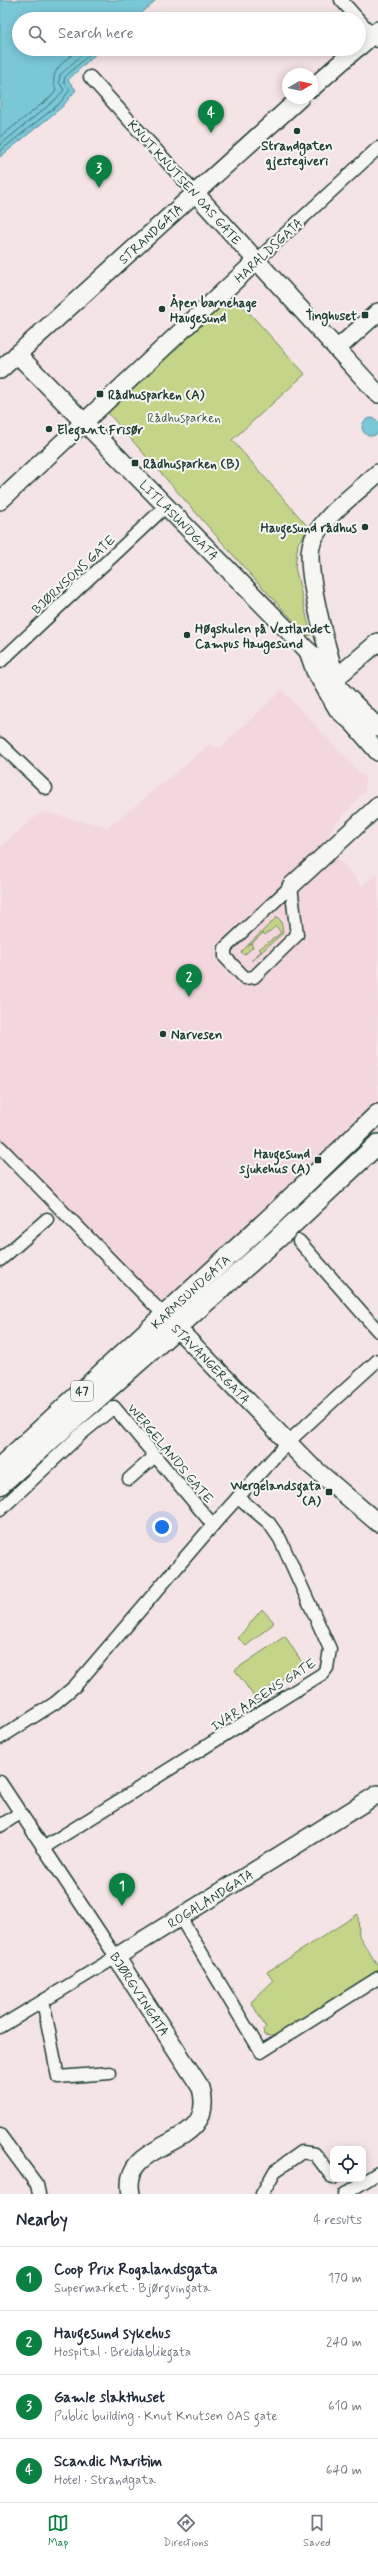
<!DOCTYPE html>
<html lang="en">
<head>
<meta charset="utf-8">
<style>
	body { margin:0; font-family:Mynerve,sans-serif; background:#f6f6f7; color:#1f2937 }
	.controls { position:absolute; right:12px; bottom:12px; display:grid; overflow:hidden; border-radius:8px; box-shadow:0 2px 10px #0003 }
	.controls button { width:36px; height:36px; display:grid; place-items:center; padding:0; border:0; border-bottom:1px solid #e0e1e3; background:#fff; color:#1f2937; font:20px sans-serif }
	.compass { position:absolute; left:282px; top:68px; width:36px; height:36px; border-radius:50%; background:#fff; box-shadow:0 2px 10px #0003; rotate:81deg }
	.you { position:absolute; left:162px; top:1527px; width:14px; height:14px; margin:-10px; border:3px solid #fff; border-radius:50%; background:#1a73e8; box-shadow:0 0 0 6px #1a73e833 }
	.badge { display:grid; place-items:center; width:26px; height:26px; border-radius:50%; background:#0b8043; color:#fff; font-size:13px; font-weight:700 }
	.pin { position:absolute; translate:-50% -33px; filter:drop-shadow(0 1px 2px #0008) }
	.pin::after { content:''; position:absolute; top:21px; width:14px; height:12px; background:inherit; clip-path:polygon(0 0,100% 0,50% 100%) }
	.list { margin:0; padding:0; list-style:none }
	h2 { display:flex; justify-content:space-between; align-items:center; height:52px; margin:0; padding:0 16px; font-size:17px }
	h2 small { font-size:13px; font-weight:400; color:#747a83 }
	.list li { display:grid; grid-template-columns:26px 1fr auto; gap:12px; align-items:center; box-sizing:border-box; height:64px; padding:0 16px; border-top:1px solid #e0e1e3 }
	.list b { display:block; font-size:15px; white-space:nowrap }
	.list p { margin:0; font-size:13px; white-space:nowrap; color:#747a83 }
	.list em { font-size:13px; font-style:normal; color:#747a83 }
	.icon { flex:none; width:22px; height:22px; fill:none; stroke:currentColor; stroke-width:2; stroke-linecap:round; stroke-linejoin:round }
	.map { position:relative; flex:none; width:378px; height:2194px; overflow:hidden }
	.search { position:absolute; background:#fff; box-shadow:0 2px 10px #0003; left:12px; right:12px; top:12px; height:44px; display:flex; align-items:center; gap:10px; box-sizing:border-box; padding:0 14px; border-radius:22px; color:#747a83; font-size:15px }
	.sheet { height:308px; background:#fff }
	nav { display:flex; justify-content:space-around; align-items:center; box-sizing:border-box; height:56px; border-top:1px solid #e0e1e3; background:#fff; font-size:11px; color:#747a83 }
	nav a { display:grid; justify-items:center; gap:2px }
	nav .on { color:#0b8043 }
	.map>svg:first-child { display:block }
</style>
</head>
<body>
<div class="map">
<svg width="378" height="2194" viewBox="0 0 378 2194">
	<rect width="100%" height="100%" fill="#f5e4e6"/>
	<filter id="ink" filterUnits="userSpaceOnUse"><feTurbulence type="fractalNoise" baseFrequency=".025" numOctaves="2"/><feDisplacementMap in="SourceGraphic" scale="8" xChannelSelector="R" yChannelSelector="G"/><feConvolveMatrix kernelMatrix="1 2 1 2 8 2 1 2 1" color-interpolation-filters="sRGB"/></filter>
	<g filter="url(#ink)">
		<path fill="#f4d7de" d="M 282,690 L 365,778 L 365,791 L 330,830 L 327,845 L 362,886 L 378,873 L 378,1109 L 164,1308 L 0,1137 L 0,847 L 41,812 L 109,827 L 209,745 L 220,748 Z"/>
		<g fill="#c4d589" stroke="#72895e">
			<path d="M 233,295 L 305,374 L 232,440 L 309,528 L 298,543 L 295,567 L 311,635 L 308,636 L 249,573 L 108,413 Z"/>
			<path d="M 277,917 L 281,921 L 283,933 L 251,961 L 261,951 L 259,949 L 281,933 L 276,926 L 265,935 L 263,933 L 251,944 L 253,947 L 244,955 L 241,952 Z"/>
			<path d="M 262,1609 L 273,1621 L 273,1624 L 246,1646 L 238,1638 Z"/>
			<path d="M 285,1636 L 303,1664 L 255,1698 L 235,1670 Z"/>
			<path d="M 358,1914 L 359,1936 L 378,1966 L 378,1974 L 279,2037 L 264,2035 L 263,2030 L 266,2028 L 251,2002 L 273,1981 L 267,1972 Z"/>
		</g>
		<g fill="#79c7d7" stroke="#559096">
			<path d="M 0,0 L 156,0 L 135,19 L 19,19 L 19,49 L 101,49 L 68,80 L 76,90 L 62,107 L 0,157 Z"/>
			<circle cx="371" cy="427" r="9"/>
		</g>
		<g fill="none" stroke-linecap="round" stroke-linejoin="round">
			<g stroke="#437475" stroke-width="1">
				<path d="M 0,137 L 52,96 L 56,90 C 47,71 66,60 79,49"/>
				<path d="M 0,145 L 55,100 L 64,90 L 59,82 L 60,75 L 88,49"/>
				<path d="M 0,151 L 59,104 L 70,90 L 64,82 L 65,77 L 95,49"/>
			</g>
			<defs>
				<g id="street">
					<path d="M 341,0 L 358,19"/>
					<path d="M 359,20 L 378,41"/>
					<path d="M 90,77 L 196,194"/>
					<path d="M 256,261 L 378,148"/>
					<path d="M 0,662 L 165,507"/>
					<path d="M 0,744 L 46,788"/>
					<path d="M 291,886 L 297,935 L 254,977 L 245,978 L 225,957 L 225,948 Z"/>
					<path d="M 0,1147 L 164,1315"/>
					<path d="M 299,1241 L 378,1331"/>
					<path d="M 0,1260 L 47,1219"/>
					<path d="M 129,1479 L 155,1456"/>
					<path d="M 0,1510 L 81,1434 L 114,1407 L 213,1525"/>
					<path d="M 0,1738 L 55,1703 L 75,1686 L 213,1525 L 288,1442 L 378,1360"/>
					<path d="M 0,1782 L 116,1957 L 0,2027"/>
					<path d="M 0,1826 L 20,1813"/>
					<path d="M 43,1848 L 322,1674 L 327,1668 L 330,1649 L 280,1539 L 269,1523 L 238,1497"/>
					<path d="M 180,1917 L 261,2052 L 378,1978"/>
					<path d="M 43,2001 L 58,2077 L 110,2073"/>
					<path d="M 0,2135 L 37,2185 L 39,2194"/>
					<path d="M 262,2194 L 275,2171 L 302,2152 L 315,2154 L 333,2178"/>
					<path d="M 345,2194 L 378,2173"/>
				</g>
				<g id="secondary">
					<path d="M 359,47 L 378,30"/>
					<path d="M 312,88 L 356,49"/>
					<path d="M 196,194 L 378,394"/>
					<path d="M 337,349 L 378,312"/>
					<path id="s1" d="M 17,354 L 308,651 L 332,670"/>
					<path id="s2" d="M 0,370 L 300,98"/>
					<path d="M 0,501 L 256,261"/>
					<path d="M 308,651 L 315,671 L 338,710 L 353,723 L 378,752"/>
					<path d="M 336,678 L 378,642"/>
					<path d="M 341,690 L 378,728"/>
					<path d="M 353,723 C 338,695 304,576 311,546 C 317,520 359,491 378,473"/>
					<path d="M 291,886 L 378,806"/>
					<path id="s3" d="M 168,1319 L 309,1464 L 378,1523"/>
					<path id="s4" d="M 131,2194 C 119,2135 219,2153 201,2088 L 116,1957 L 378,1794"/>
				</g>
				<g id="primary">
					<path id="s5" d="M 0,1467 L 273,1215 L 378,1114"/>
					<path d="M 0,1485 L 278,1238 L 378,1144"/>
				</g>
			</defs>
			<use href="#street" stroke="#1f3d34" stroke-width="15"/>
			<use href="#secondary" stroke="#1f3d34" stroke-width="20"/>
			<use href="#primary" stroke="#1f3d34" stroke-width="22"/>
			<use href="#street" stroke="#f6f6f2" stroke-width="12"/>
			<use href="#secondary" stroke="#f6f6f2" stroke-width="17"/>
			<use href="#primary" stroke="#f6f6f2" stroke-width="19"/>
		</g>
	</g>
	<g fill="#1f3d34" stroke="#f6f6f2" stroke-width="1.5">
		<circle cx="297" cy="131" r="4"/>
		<circle cx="162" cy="309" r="4"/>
		<rect x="361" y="311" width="8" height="8" rx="2"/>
		<rect x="96" y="390" width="8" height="8" rx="2"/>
		<circle cx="49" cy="429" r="4"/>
		<rect x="131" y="459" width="8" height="8" rx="2"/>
		<circle cx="365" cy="527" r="4"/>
		<circle cx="187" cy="635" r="4"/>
		<circle cx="163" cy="1034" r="4"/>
		<rect x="314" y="1156" width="8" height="8" rx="2"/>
		<rect x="325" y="1488" width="8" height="8" rx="2"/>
	</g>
	<g text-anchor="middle" stroke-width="4" stroke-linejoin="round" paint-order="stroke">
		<rect fill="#f6f6f2" stroke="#60746d" stroke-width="1" x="71" y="1381" width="22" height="20" rx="3"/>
		<g font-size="12" font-weight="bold" fill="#1f3d34">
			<text x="82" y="1395">47</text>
		</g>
		<g font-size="13" font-weight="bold" fill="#1f3d34" stroke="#f6f6f2" text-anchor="start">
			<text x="297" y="150" text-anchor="middle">Strandgaten<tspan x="297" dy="15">gjestegiveri</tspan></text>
			<text x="170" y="307">Åpen barnehage<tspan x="170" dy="15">Haugesund</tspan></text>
			<text x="357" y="320" text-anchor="end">Tinghuset</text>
			<text x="108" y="399">Rådhusparken (A)</text>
			<text x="57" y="434">Elegant Frisør</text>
			<text x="143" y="468">Rådhusparken (B)</text>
			<text x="357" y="532" text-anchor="end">Haugesund rådhus</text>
			<text x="195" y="633">Høgskulen på Vestlandet<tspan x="195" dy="15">Campus Haugesund</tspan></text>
			<text x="171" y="1039">Narvesen</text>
			<text x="310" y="1158" text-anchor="end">Haugesund<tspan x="310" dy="15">sjukehus (A)</tspan></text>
			<text x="321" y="1490" text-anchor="end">Wergelandsgata<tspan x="321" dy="15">(A)</tspan></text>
		</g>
		<g font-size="13" fill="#1f3d34" stroke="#f6f6f2">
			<text transform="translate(185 182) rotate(48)" y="5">KNUT KNUTSEN OAS GATE</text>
			<text dy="5" stroke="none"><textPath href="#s2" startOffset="203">STRANDGATA</textPath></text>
			<text transform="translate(268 250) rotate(-43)" y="5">HARALDSGATA</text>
			<text dy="5" stroke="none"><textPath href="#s1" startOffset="232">LITLASUNDGATA</textPath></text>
			<text transform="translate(73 574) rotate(-43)" y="5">BJØRNSONS GATE</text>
			<text dy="5" stroke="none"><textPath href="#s5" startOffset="259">KARMSUNDGATA</textPath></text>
			<text dy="5" stroke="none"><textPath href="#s3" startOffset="62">STAVANGERGATA</textPath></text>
			<text transform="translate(171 1453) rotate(50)" y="5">WERGELANDS GATE</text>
			<text transform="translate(263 1694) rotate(-33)" y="5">IVAR AASENS GATE</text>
			<text dy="5" stroke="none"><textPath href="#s4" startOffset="408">ROGALANDGATA</textPath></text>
			<text transform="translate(140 1994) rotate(57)" y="5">BJØRGVINGATA</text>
		</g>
		<g font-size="13" fill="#405b45" stroke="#f6f6f2">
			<text x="184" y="422">Rådhusparken</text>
		</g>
	</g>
</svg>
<div class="controls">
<button><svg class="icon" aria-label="locate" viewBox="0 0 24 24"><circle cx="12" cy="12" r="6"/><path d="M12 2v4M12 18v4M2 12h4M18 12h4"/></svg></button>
</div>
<svg class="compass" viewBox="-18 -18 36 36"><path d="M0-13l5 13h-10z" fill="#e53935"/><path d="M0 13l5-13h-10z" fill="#747a83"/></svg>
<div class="you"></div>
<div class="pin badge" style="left:122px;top:1906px">1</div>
<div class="pin badge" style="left:189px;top:997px">2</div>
<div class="pin badge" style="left:99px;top:188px">3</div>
<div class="pin badge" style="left:211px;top:133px">4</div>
<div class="search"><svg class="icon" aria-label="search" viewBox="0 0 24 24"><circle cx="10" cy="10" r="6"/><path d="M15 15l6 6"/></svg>Search here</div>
</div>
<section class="sheet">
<h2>Nearby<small>4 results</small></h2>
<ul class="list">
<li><span class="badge">1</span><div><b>Coop Prix Rogalandsgata</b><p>Supermarket · Bjørgvingata</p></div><em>170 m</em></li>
<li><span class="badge">2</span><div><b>Haugesund sykehus</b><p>Hospital · Breidablikgata</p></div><em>240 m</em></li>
<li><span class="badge">3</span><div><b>Gamle slakthuset</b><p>Public building · Knut Knutsen OAS gate</p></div><em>610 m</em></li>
<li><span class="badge">4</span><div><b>Scandic Maritim</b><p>Hotel · Strandgata</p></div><em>640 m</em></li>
</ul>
</section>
<nav>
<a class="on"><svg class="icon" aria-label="map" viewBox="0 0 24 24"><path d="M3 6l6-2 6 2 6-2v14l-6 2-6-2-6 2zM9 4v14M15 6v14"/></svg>Map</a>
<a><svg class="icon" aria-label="directions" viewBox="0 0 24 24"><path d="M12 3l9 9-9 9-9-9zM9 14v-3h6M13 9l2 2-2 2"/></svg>Directions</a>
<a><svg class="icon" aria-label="saved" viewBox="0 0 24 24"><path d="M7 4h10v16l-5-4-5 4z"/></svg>Saved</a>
</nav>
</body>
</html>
